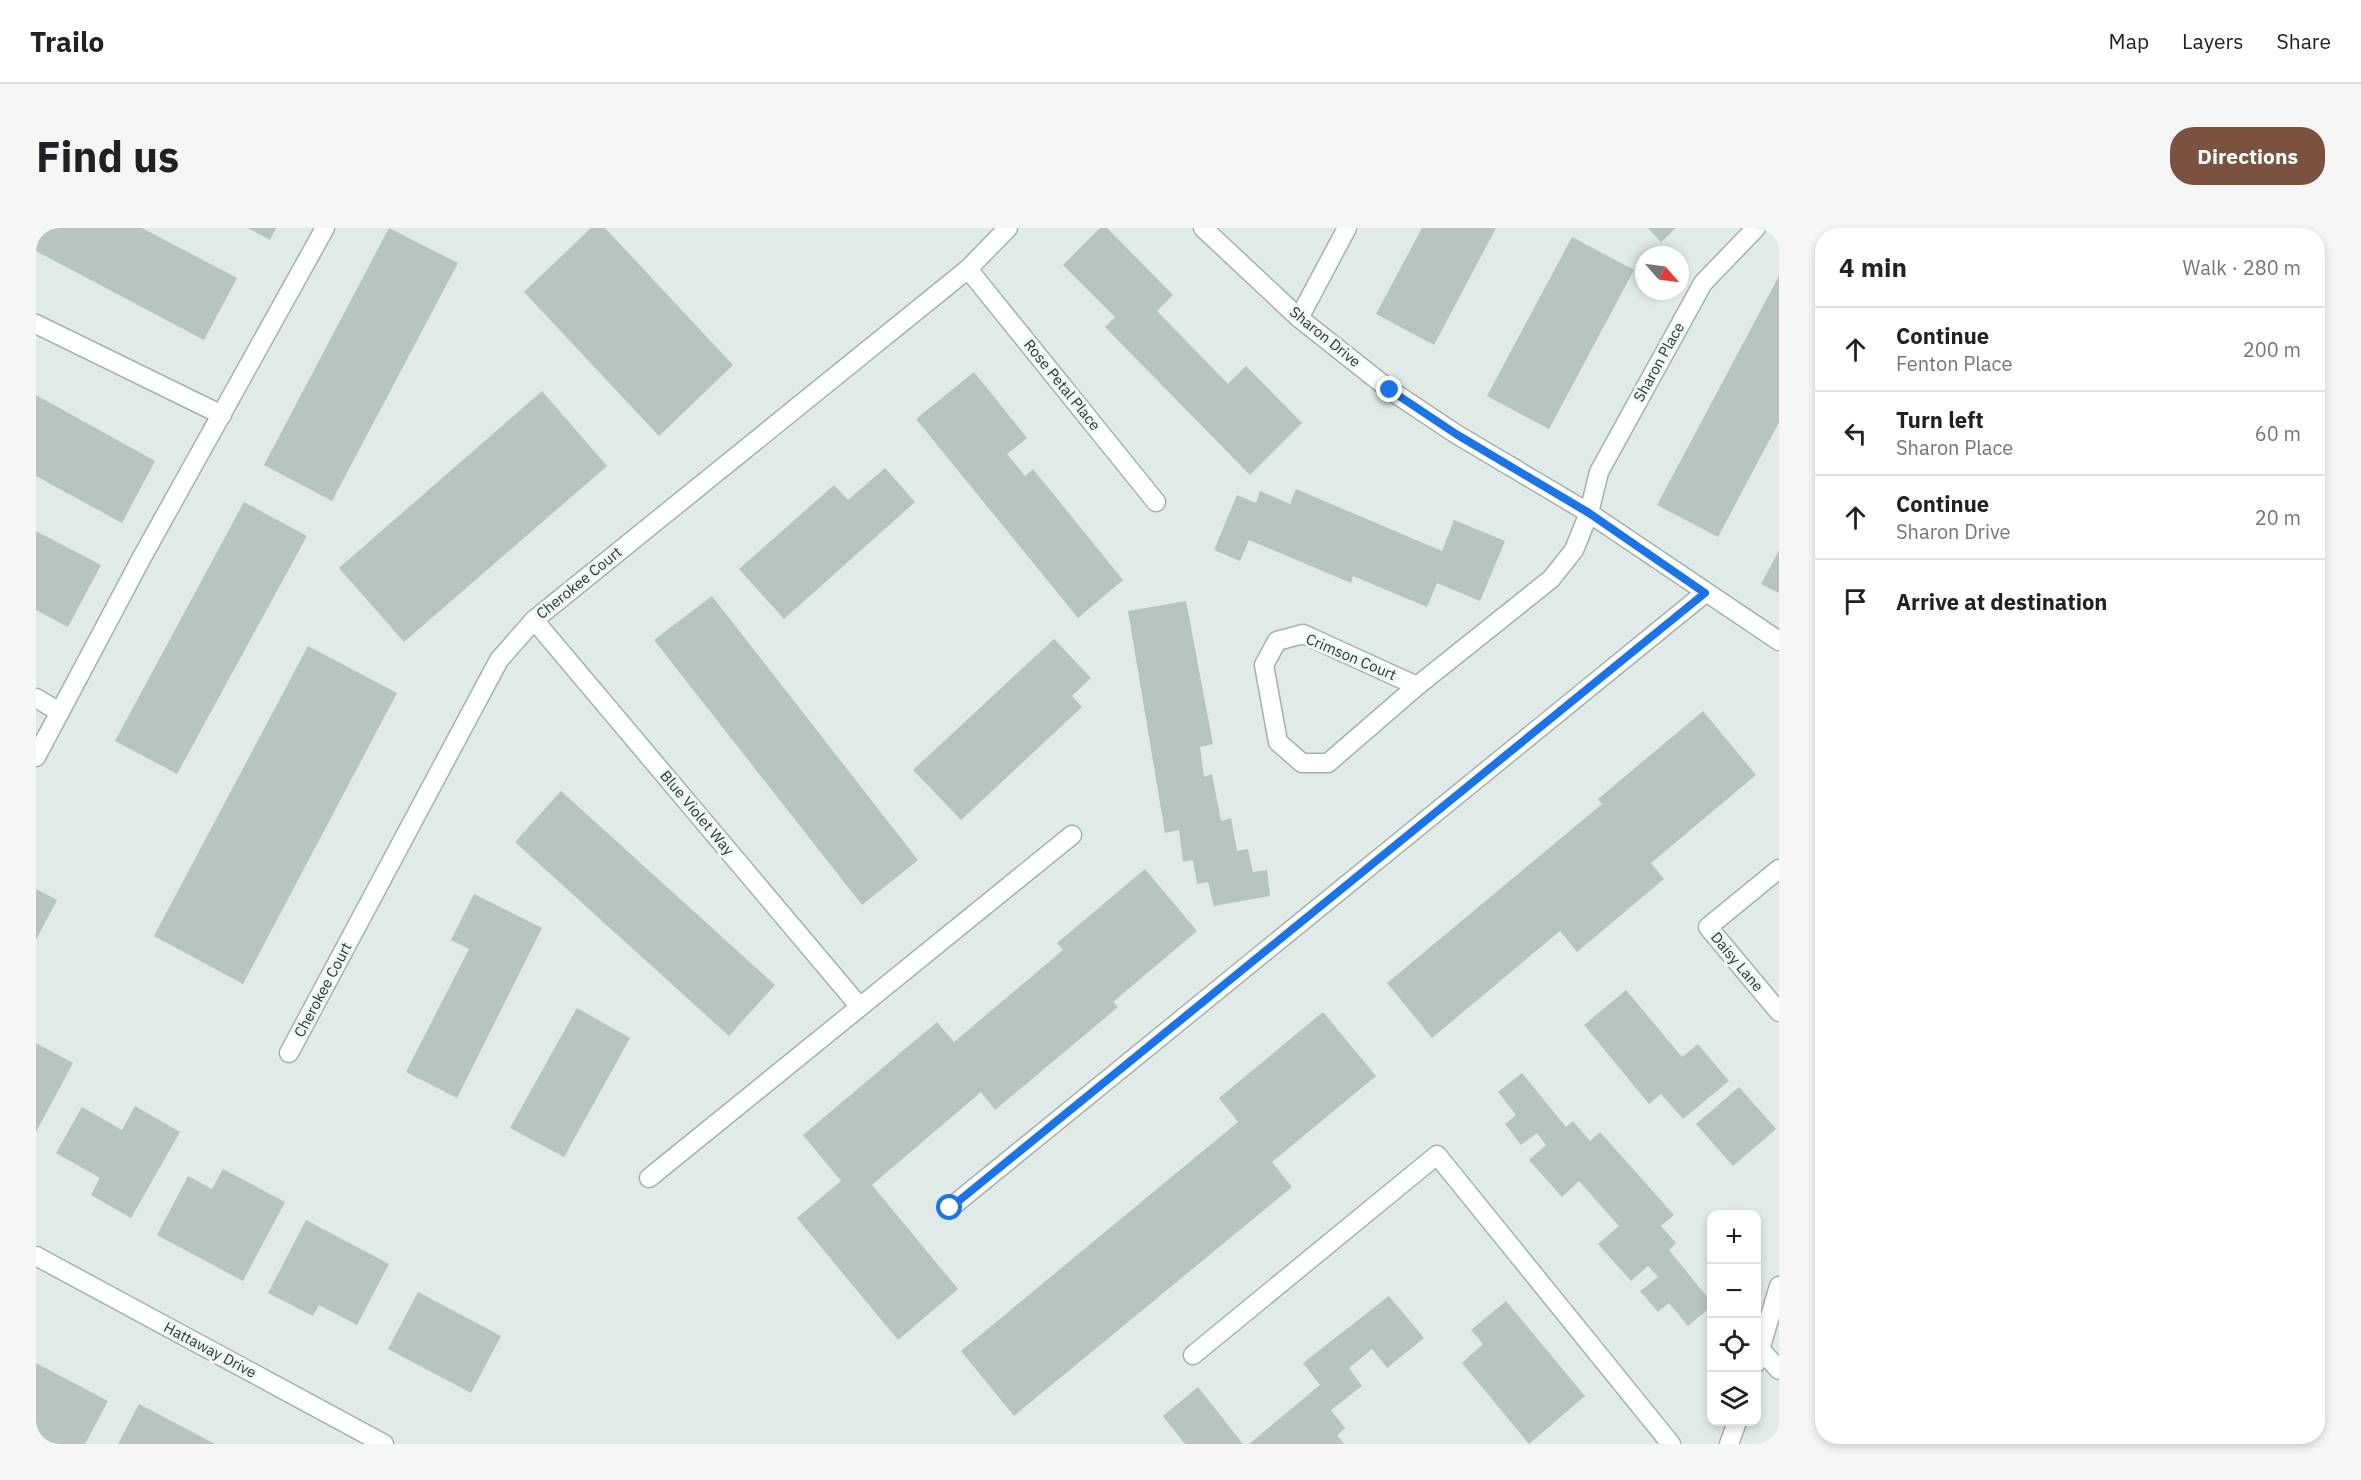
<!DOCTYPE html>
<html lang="en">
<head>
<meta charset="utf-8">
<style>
	body { margin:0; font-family:"IBM Plex Sans",sans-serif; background:#f6f6f6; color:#202124 }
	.controls { position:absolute; right:18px; bottom:18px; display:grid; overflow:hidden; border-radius:12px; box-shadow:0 3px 9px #0003 }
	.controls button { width:54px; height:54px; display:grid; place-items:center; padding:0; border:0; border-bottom:2px solid #e0e0e0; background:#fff; color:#202124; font:30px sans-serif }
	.compass { position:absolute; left:1599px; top:18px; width:54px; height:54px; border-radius:50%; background:#fff; box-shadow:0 3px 9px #0003; rotate:118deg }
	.stop { position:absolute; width:18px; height:18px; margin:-14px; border:4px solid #1a73e8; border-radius:50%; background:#fff }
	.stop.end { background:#1a73e8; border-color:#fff; box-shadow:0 2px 6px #0008 }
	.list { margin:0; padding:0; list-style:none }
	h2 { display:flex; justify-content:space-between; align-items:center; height:78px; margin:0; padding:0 24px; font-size:26px }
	h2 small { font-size:20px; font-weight:400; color:#757577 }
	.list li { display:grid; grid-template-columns:39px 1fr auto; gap:18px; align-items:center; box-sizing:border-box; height:84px; padding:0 24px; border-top:2px solid #e0e0e0 }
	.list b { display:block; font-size:22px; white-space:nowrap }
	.list p { margin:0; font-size:20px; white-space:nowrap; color:#757577 }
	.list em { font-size:20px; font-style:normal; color:#757577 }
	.icon { flex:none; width:33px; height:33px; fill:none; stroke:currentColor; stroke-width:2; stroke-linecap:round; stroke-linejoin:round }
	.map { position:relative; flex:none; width:1743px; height:1216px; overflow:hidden; border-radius:24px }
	header { display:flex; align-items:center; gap:36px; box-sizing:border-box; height:84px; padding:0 30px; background:#fff; border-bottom:2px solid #e0e0e0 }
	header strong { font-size:28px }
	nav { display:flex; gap:33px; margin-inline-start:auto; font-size:21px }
	.intro { display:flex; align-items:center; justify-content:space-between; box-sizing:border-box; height:144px; padding:0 36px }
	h1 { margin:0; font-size:42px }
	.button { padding:15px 27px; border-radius:24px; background:#7a523f; color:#fff; font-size:21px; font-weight:700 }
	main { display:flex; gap:36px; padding:0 36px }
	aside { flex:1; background:#fff; border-radius:24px; box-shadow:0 3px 9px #0003 }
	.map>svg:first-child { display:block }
</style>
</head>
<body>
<header>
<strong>Trailo</strong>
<nav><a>Map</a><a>Layers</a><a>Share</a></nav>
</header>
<div class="intro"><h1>Find us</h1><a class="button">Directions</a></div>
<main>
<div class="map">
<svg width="1743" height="1216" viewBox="0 0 1743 1216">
	<rect width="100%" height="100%" fill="#e0eae6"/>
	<g fill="#b6c4bf">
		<path d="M 0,0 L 106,0 L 201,50 L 168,112 L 0,23 Z"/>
		<path d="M 212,0 L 240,0 L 234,12 Z"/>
		<path d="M 353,0 L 422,35 L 296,273 L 228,237 Z"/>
		<path d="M 555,0 L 569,0 L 697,137 L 623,208 L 488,64 Z"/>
		<path d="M 1064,0 L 1071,0 L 1137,67 L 1121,83 L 1192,156 L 1210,138 L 1266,195 L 1214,247 L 1069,99 L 1079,89 L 1027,37 Z"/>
		<path d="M 1386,0 L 1460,0 L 1398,117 L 1340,86 Z"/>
		<path d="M 1612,0 L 1640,0 L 1625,14 Z"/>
		<path d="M 1536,9 L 1598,42 L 1513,201 L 1451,168 Z"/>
		<path d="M 1743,48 L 1743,194 L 1682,309 L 1621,277 Z"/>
		<path d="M 938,144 L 991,210 L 971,226 L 989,248 L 997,241 L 1087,352 L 1042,390 L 880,191 Z"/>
		<path d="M 506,163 L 571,238 L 368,414 L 303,340 Z"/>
		<path d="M 0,167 L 119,233 L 86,295 L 0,248 Z"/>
		<path d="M 849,240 L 879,274 L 748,391 L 703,341 L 798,257 L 812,272 Z"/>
		<path d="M 1260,261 L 1406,323 L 1418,292 L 1469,313 L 1444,373 L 1401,355 L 1391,379 L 1317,348 L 1315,355 L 1213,312 L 1204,333 L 1178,322 L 1201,267 L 1220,275 L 1224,263 L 1254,276 Z"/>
		<path d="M 208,274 L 271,308 L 141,546 L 79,513 Z"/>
		<path d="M 0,303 L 65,337 L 32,399 L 0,382 Z"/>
		<path d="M 1743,322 L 1743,365 L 1725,356 Z"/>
		<path d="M 676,368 L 882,632 L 826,677 L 618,412 Z"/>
		<path d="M 1150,373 L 1177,516 L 1164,519 L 1168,549 L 1176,546 L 1185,593 L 1195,590 L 1201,623 L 1212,621 L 1217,644 L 1231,642 L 1234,668 L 1178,678 L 1172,654 L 1161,656 L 1157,632 L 1147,634 L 1143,602 L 1129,605 L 1092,383 Z"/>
		<path d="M 1018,411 L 1055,450 L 1036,468 L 1046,479 L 925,592 L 877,542 Z"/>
		<path d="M 272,418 L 361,465 L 207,756 L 118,708 Z"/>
		<path d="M 1667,483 L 1720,547 L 1615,635 L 1628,651 L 1541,724 L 1524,703 L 1396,810 L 1351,755 L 1566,576 L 1562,571 Z"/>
		<path d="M 525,563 L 739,757 L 693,808 L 479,614 Z"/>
		<path d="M 1109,641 L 1161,703 L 1077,774 L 1082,779 L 959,882 L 945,864 L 836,957 L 922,1061 L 862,1112 L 761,990 L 805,953 L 767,907 L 901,794 L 918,814 L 1027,722 L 1021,715 Z"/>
		<path d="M 0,661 L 21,672 L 0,712 Z"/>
		<path d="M 438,666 L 506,700 L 421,870 L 370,844 L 433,721 L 415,712 Z"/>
		<path d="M 1590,762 L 1646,829 L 1662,816 L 1693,853 L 1647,891 L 1625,866 L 1613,876 L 1548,797 Z"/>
		<path d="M 541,780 L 594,810 L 528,929 L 474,900 Z"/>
		<path d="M 1287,784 L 1340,848 L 1236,934 L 1256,959 L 978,1188 L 925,1123 L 1202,894 L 1183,870 Z"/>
		<path d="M 0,815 L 37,835 L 0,904 Z"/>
		<path d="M 1486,845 L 1530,899 L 1537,893 L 1554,913 L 1564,904 L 1638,987 L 1625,998 L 1640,1015 L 1633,1022 L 1676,1075 L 1676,1078 L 1652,1098 L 1633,1075 L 1622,1084 L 1604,1063 L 1622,1049 L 1612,1038 L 1595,1053 L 1562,1016 L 1583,998 L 1543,953 L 1526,969 L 1493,932 L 1510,917 L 1501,905 L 1485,917 L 1469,896 L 1480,887 L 1462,864 Z"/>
		<path d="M 1703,859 L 1740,901 L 1697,938 L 1660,896 Z"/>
		<path d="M 99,878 L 144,904 L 95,990 L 55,967 L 64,950 L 20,925 L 46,879 L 86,902 Z"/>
		<path d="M 187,941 L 249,974 L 207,1053 L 121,1007 L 152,948 L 176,961 Z"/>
		<path d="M 270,992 L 353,1036 L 321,1097 L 283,1077 L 277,1088 L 232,1065 Z"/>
		<path d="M 382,1064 L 465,1108 L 435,1165 L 352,1121 Z"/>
		<path d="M 1353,1068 L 1388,1110 L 1351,1140 L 1336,1121 L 1313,1140 L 1326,1158 L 1295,1182 L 1309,1200 L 1301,1207 L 1308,1216 L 1213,1216 L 1284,1157 L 1267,1135 Z"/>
		<path d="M 1470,1073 L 1549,1168 L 1493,1216 L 1426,1135 L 1447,1116 L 1435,1102 Z"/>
		<path d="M 0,1135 L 72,1173 L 49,1216 L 0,1216 Z"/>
		<path d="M 1162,1159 L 1207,1216 L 1149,1216 L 1127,1188 Z"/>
		<path d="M 103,1176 L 179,1216 L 82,1216 Z"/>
	</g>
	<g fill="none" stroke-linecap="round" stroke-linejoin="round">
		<defs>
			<g id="minor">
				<path d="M 1167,0 L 1263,90 L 1354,162 L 1420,206 L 1553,285 L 1743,413"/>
				<path d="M 932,41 L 1120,274"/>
				<path d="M 1263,90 L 1311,0"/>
				<path d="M 0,96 L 186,187"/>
				<path d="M 498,392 L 824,779"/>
				<path d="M 1381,458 L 1267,406 L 1241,413 L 1228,437 L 1242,514 L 1266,535 L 1292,535 L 1381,458 L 1515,351 L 1538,322 L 1553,285 L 1563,244 L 1667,55 L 1720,0"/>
				<path d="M 0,470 L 24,484"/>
				<path d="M 0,529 L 105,331 L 289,0"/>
				<path d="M 1743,641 L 1672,699 L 1743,784"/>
				<path d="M 253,825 L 463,432 L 498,392 L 932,41 L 972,0"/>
				<path d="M 613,950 L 1036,607"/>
				<path d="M 914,980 L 1669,365"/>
				<path d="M 0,1028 L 348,1216"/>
				<path d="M 1725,1122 L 1743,1142"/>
				<path d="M 1157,1127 L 1401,927 L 1635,1216"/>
				<path d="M 1720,1135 L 1743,1058"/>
				<path d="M 1693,1216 L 1701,1194"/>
			</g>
		</defs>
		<use href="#minor" stroke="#a3b1ad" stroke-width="21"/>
		<use href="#minor" stroke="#fff" stroke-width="18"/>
	</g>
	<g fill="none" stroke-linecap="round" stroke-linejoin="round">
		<path stroke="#1a73e8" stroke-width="8" d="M 914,980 L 1669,365 L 1553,285 L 1420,206 L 1354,162"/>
	</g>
	<g text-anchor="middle" stroke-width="6" stroke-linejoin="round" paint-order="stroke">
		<g font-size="15" fill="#223935" stroke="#f0f7f4">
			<text transform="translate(1289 109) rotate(39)" y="5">Sharon Drive</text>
			<text transform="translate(1623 134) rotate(-61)" y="5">Sharon Place</text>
			<text transform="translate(1026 157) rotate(51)" y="5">Rose Petal Place</text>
			<text transform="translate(543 355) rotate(-39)" y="5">Cherokee Court</text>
			<text transform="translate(1315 429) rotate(23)" y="5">Crimson Court</text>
			<text transform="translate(661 585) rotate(50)" y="5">Blue Violet Way</text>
			<text transform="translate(1701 734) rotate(50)" y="5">Daisy Lane</text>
			<text transform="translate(287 762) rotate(-62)" y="5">Cherokee Court</text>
			<text transform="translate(174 1122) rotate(28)" y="5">Hattaway Drive</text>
		</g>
	</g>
</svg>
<div class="controls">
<button>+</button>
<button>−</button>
<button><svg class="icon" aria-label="locate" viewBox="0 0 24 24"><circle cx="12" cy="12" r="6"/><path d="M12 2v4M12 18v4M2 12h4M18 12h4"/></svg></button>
<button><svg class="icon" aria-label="layers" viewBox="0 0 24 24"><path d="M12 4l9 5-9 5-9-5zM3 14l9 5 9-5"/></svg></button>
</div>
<svg class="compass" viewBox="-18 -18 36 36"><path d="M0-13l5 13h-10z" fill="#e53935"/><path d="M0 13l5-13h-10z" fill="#757577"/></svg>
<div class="stop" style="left:914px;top:980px"></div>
<div class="stop end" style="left:1354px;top:162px"></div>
</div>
<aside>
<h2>4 min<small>Walk · 280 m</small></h2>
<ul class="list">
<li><svg class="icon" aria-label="ahead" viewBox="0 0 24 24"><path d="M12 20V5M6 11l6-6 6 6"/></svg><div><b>Continue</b><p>Fenton Place</p></div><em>200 m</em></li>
<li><svg class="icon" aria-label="left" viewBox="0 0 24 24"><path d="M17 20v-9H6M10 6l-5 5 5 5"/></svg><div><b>Turn left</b><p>Sharon Place</p></div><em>60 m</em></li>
<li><svg class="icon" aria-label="ahead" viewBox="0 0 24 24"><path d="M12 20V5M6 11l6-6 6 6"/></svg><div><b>Continue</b><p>Sharon Drive</p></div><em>20 m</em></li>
<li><svg class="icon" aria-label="arrive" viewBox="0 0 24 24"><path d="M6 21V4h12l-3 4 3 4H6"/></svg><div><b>Arrive at destination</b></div></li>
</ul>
</aside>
</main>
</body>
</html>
